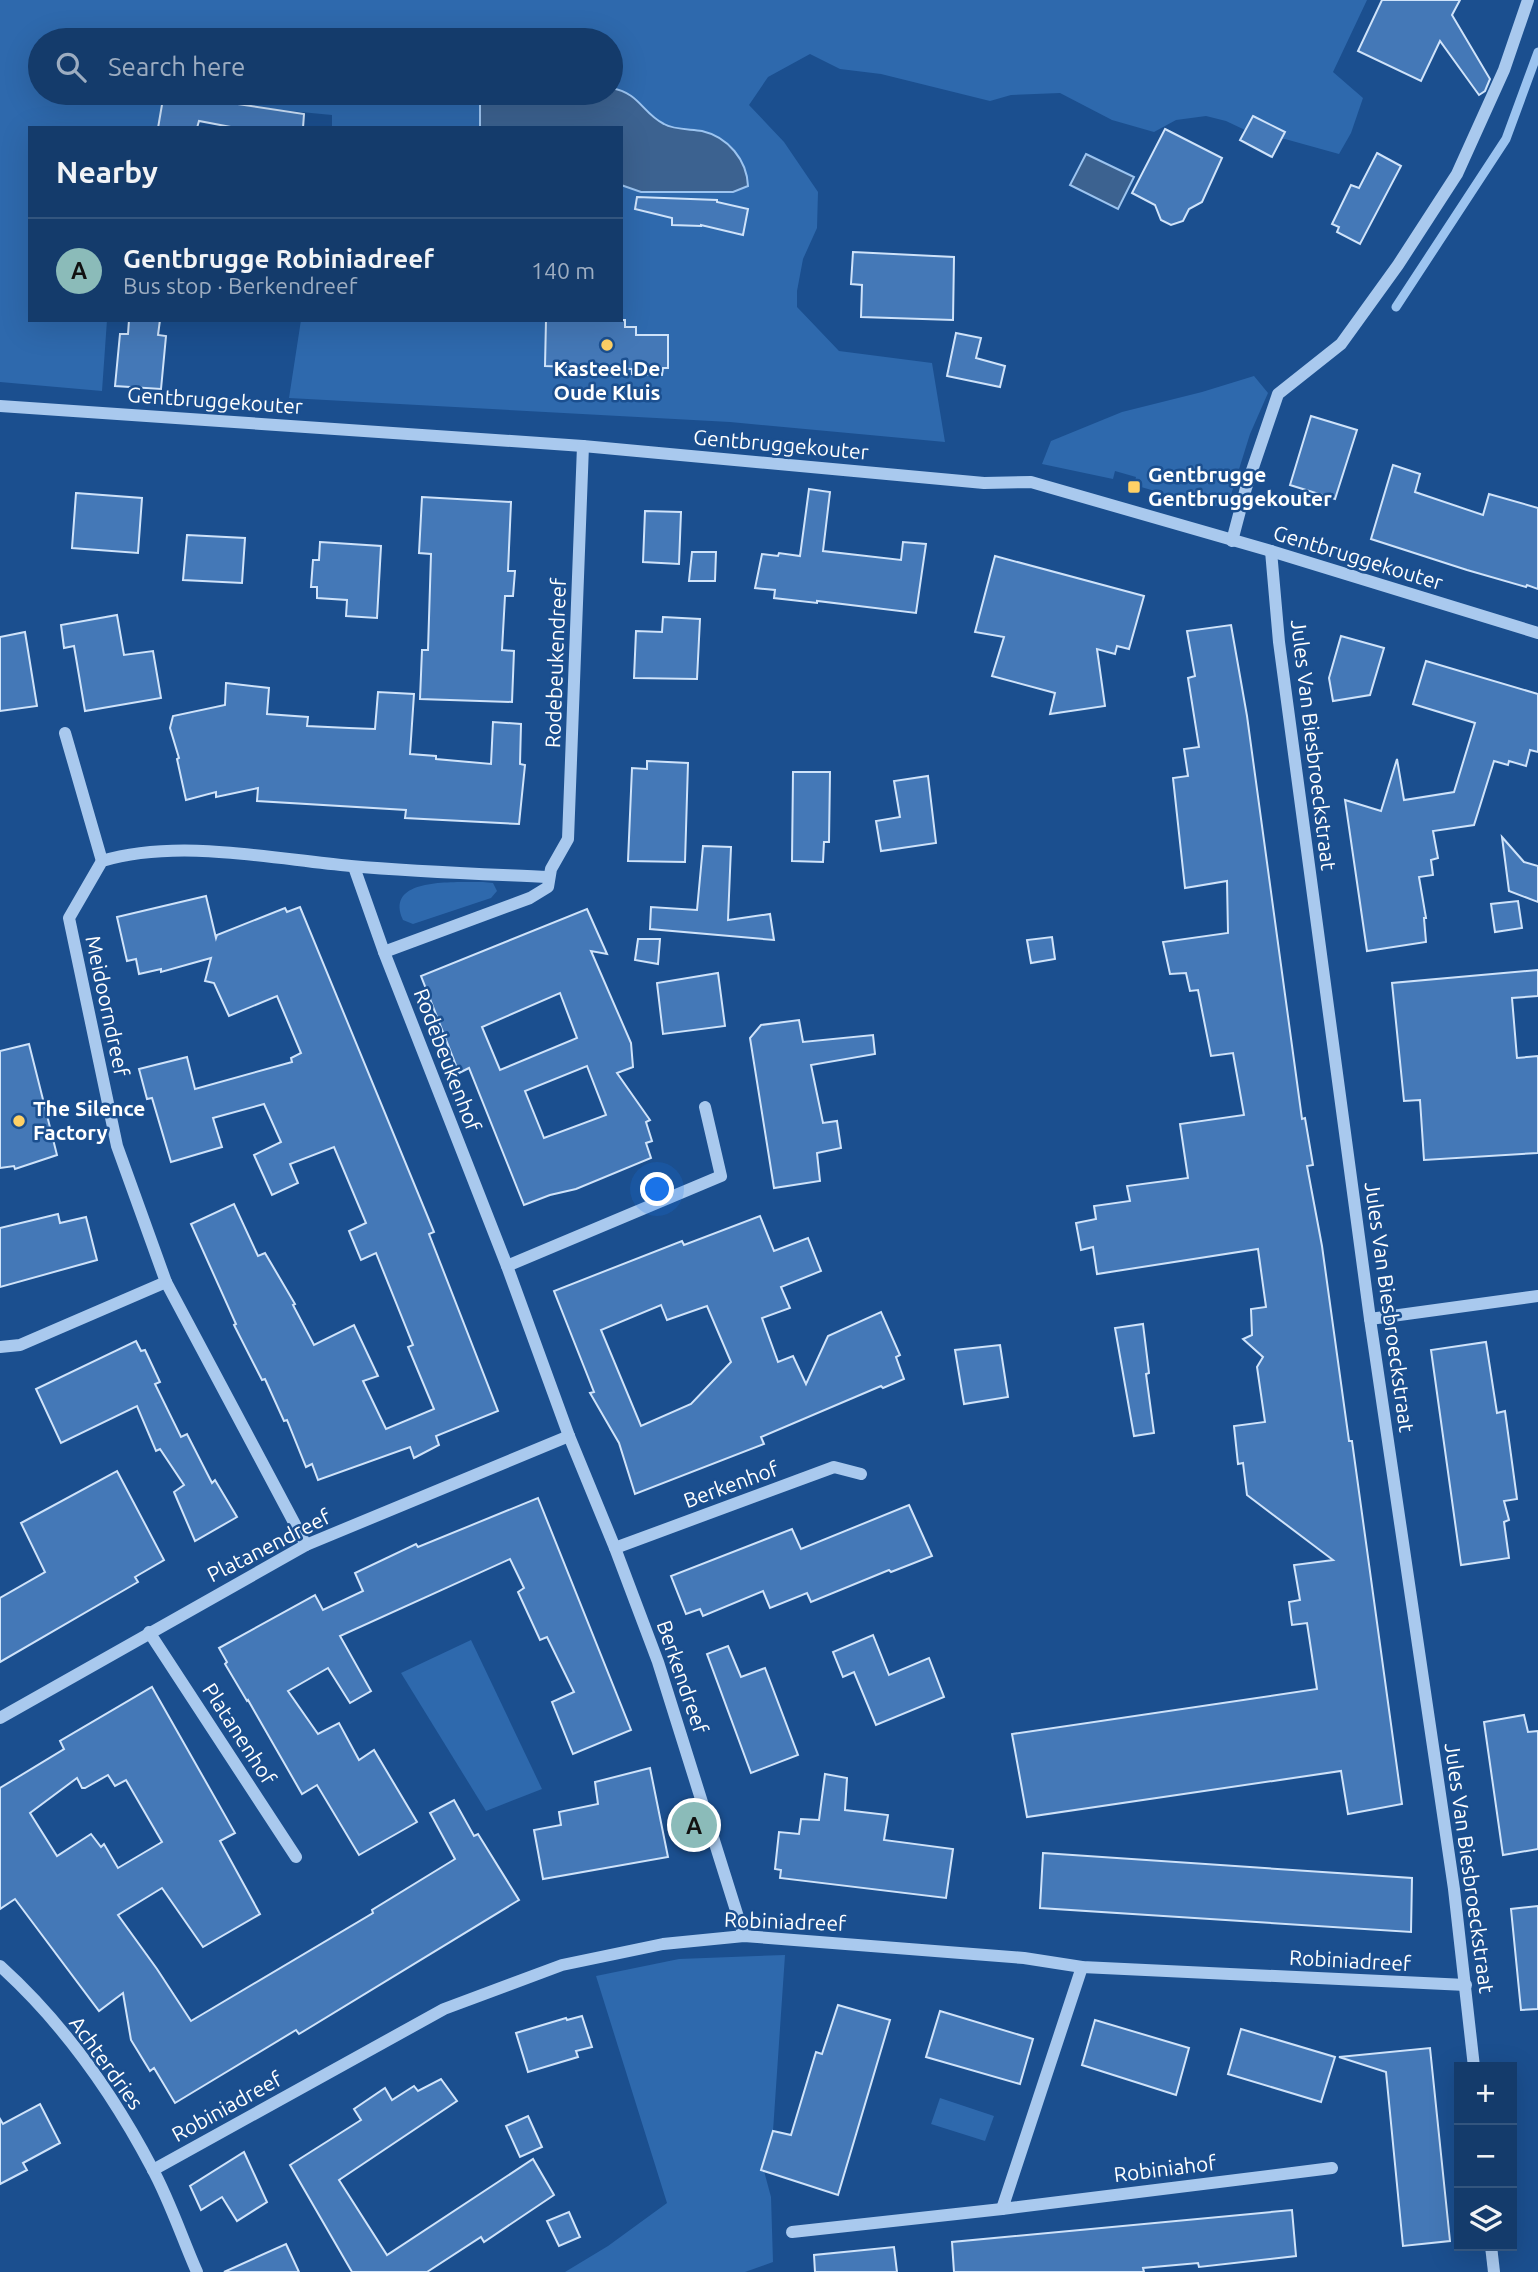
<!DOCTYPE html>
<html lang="en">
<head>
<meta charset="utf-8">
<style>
	body { margin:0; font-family:Ubuntu,sans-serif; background:#1d4271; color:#f1f3f6 }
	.controls { position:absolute; right:21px; bottom:21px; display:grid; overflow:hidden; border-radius:0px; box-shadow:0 7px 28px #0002 }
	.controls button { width:63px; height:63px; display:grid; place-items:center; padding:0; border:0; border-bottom:2px solid #33557e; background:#143b6b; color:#f1f3f6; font:35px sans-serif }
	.you { position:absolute; left:658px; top:1190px; width:24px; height:24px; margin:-18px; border:5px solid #fff; border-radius:50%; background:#1a73e8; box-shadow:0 0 0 10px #1a73e833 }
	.badge { display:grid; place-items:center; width:46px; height:46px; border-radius:50%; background:#8bbbb9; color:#111; font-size:23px; font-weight:700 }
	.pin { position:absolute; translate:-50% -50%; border:4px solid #fff; box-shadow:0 2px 7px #0006 }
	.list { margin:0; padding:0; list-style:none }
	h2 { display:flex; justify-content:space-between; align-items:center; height:91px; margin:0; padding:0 28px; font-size:30px }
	h2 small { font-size:23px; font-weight:400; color:#9dadc1 }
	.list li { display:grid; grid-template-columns:46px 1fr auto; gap:21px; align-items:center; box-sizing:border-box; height:105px; padding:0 28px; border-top:2px solid #33557e }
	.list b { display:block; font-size:26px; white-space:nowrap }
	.list p { margin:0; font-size:23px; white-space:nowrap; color:#9dadc1 }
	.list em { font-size:23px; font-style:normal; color:#9dadc1 }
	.icon { flex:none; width:38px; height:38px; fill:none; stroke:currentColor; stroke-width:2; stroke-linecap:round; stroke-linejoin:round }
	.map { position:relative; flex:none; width:1538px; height:2272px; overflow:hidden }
	.search { position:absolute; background:#143b6b; box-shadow:0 7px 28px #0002; left:28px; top:28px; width:595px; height:77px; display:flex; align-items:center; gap:18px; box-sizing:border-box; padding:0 24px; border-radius:38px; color:#9dadc1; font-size:26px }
	.panel { position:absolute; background:#143b6b; box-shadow:0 7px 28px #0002; left:28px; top:126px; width:595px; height:196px; border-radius:0px }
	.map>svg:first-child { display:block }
</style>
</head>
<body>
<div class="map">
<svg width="1538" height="2272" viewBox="0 0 1538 2272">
	<rect width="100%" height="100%" fill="#1b4f8f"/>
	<g fill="#2e69ad">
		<path d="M 0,0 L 1367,0 L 1333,72 L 1363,98 L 1351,133 L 1339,154 L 1285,139 L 1264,139 L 1226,121 L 1206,116 L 1176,120 L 1154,132 L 1112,120 L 1060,93 L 1011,95 L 990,101 L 881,74 L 840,69 L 810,54 L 768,77 L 749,105 L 784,142 L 818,192 L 817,228 L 803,259 L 797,291 L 797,307 L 839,351 L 932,363 L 945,442 L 730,422 L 289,398 L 301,320 L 621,320 L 621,128 L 332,128 L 332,115 L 280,110 L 173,93 L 611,93 L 611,40 L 40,40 L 40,93 L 164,93 L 158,128 L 30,128 L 30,320 L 107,320 L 102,391 L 0,382 Z"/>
		<path d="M 1254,376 L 1268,393 L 1250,434 L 1230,498 L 1222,505 L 1211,507 L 1134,485 L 1136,477 L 1115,471 L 1113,479 L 1042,464 L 1051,441 L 1122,412 L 1202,392 Z"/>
		<path d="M 483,882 L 493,883 L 497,891 L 491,898 L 413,924 L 403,920 C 383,876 458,883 483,882 Z"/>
		<path d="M 471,1640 L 542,1789 L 486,1811 L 401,1673 Z"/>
		<path d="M 785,1955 L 773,2131 L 762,2170 L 764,2171 L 771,2197 L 773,2262 L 745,2272 L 565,2272 L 608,2246 L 667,2203 L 596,1976 L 679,1959 Z"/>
		<path d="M 940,2098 L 994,2116 L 985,2141 L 931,2124 Z"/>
	</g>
	<g fill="#3c6290" stroke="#9cc4f0" stroke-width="2">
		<path d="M 611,88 C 640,93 642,113 664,124 C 674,130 691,129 702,131 C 728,137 747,160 748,186 L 733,192 L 641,192 L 621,185 L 621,128 L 480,128 L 480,99 L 484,93 L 611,93 Z"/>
		<path d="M 1086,154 L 1134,177 L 1118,209 L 1070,185 Z"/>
	</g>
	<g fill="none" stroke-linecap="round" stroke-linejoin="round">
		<path stroke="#9cc4f0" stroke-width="9" d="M 1396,307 L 1506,139 L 1538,52"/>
	</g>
	<g fill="#4478b7" stroke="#cfe3fa" stroke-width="2" fill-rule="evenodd">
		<path d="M 1382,0 L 1460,0 L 1452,15 L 1490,79 L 1485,91 L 1479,95 L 1440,41 L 1421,81 L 1358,51 Z"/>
		<path d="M 164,93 L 304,114 L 303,128 L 236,128 L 199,121 L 197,128 L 158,128 Z"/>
		<path d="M 1253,116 L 1285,132 L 1272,157 L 1240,140 Z"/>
		<path d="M 1165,129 L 1222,158 L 1202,202 L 1189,209 L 1183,221 L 1171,225 L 1161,220 L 1155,205 L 1132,193 Z"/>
		<path d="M 1377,153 L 1401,166 L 1360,244 L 1337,232 L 1339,227 L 1332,224 L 1351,185 L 1359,188 Z"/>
		<path d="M 637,197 L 717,200 L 717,202 L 748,209 L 743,235 L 701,225 L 701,226 L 672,225 L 672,218 L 635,209 Z"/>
		<path d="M 853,252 L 954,257 L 953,320 L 861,317 L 862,285 L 851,284 Z"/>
		<path d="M 129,320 L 160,320 L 158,335 L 166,336 L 161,389 L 115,386 L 120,334 L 128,334 Z"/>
		<path d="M 546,320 L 625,320 L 625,327 L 636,327 L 636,335 L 668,335 L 668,368 L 663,368 L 662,375 L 632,374 L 632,369 L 545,366 Z"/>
		<path d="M 956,333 L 981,338 L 976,358 L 1005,366 L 1000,387 L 947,376 Z"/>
		<path d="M 1311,416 L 1357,430 L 1335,499 L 1290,485 Z"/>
		<path d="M 1393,465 L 1420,474 L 1415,492 L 1483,515 L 1489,494 L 1538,508 L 1538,589 L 1527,585 L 1526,587 L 1467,570 L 1371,539 Z"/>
		<path d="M 809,489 L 830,492 L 823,551 L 901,560 L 903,542 L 926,544 L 916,613 L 817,601 L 817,603 L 774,598 L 775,590 L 755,588 L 762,554 L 778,556 L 779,553 L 800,556 Z"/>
		<path d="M 76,493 L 142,498 L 138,553 L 72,548 Z"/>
		<path d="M 422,497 L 511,502 L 508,571 L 515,571 L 513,596 L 505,596 L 502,650 L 514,651 L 512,702 L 420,699 L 422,650 L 428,650 L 431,554 L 419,553 Z"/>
		<path d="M 645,511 L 681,512 L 679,564 L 643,562 Z"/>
		<path d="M 187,535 L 245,538 L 242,583 L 183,580 Z"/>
		<path d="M 320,542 L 381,546 L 377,618 L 346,616 L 347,600 L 317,598 L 317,587 L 311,587 L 313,560 L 319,560 Z"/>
		<path d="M 692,552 L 716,552 L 715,581 L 689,581 Z"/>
		<path d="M 995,556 L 1144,596 L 1129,649 L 1117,646 L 1115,654 L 1097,649 L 1105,706 L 1050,714 L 1055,693 L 992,676 L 1004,637 L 975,632 Z"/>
		<path d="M 117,615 L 124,655 L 153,651 L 161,698 L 85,711 L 74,646 L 64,648 L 61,625 Z"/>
		<path d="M 663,617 L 700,619 L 697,679 L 634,678 L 636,631 L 662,632 Z"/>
		<path d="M 1231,625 L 1247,716 L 1302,1119 L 1305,1118 L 1313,1165 L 1307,1166 L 1322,1246 L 1349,1441 L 1352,1441 L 1402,1804 L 1348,1814 L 1341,1771 L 1027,1817 L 1012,1734 L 1317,1689 L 1307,1623 L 1292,1625 L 1289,1602 L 1300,1600 L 1294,1565 L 1333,1560 L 1247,1495 L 1243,1463 L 1238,1464 L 1234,1426 L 1265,1422 L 1257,1367 L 1263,1357 L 1243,1339 L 1252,1335 L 1251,1309 L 1266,1307 L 1258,1249 L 1097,1274 L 1093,1247 L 1081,1250 L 1076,1223 L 1096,1219 L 1094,1206 L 1130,1201 L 1127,1186 L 1188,1178 L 1180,1124 L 1244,1115 L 1233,1053 L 1211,1056 L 1198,990 L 1190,991 L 1186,973 L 1170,974 L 1163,942 L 1228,933 L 1227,881 L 1185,888 L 1173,778 L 1188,776 L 1184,749 L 1199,747 L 1188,678 L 1195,676 L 1187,631 Z"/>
		<path d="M 25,632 L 37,706 L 0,711 L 0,637 Z"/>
		<path d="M 1341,636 L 1384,648 L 1370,695 L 1333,701 L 1329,678 Z"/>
		<path d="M 1426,661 L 1538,694 L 1538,752 L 1530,750 L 1526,766 L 1509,761 L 1508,765 L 1494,761 L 1474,825 L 1433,831 L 1438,858 L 1431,860 L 1433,875 L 1419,877 L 1426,918 L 1424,918 L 1426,942 L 1367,951 L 1345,800 L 1381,811 L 1397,759 L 1404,800 L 1454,792 L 1475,723 L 1413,704 Z"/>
		<path d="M 226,683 L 269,688 L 267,714 L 308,717 L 307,726 L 349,728 L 375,729 L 378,692 L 414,694 L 410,754 L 436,756 L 436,759 L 491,764 L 493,722 L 521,724 L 520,764 L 525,765 L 519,824 L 405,818 L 406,810 L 257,801 L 258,788 L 216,797 L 216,792 L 186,800 L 177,759 L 179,758 L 170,728 L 173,716 L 225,705 Z"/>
		<path d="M 647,761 L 688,763 L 685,862 L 628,861 L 632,768 L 647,769 Z"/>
		<path d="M 793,772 L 830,772 L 829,842 L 824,842 L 823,862 L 792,861 Z"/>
		<path d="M 928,776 L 936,843 L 881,851 L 876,821 L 900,817 L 894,781 Z"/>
		<path d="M 1502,837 L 1524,862 L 1538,866 L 1538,902 L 1509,891 Z"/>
		<path d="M 703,846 L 731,847 L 728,920 L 770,914 L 774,940 L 650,929 L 651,907 L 697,910 Z"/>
		<path d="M 206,896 L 216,938 L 217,935 L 285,908 L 287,912 L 300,907 L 434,1232 L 429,1234 L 498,1411 L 436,1436 L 439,1445 L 414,1458 L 410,1447 L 318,1480 L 312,1464 L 306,1467 L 287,1420 L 284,1421 L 265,1379 L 262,1380 L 234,1325 L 236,1324 L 191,1224 L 234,1204 L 258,1256 L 265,1253 L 295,1304 L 293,1305 L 314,1345 L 354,1325 L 378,1376 L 363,1381 L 386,1429 L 434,1409 L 408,1347 L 413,1345 L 376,1253 L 361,1260 L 349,1231 L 366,1223 L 334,1147 L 290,1164 L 298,1183 L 272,1195 L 254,1155 L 281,1142 L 264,1104 L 213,1118 L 222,1147 L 171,1162 L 152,1098 L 147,1099 L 139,1069 L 187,1057 L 195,1089 L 292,1062 L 291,1058 L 301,1053 L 277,996 L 229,1016 L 214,983 L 205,981 L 211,958 L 161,972 L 161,969 L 139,974 L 136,959 L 127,961 L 117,917 Z"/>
		<path d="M 1518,901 L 1522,928 L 1495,932 L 1491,904 Z"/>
		<path d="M 587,909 L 607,954 L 591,951 L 631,1043 L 633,1067 L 617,1073 L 650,1120 L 646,1122 L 652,1141 L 646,1143 L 651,1158 L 576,1189 L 550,1195 L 524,1205 L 469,1068 L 459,1073 L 421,976 ZM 560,993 L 577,1038 L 500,1070 L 482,1027 ZM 587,1066 L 606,1115 L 544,1138 L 525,1091 Z"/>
		<path d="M 1052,937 L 1055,959 L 1031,963 L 1027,940 Z"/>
		<path d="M 638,939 L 660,939 L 658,964 L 635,960 Z"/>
		<path d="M 1538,970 L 1538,996 L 1512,998 L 1517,1058 L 1538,1056 L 1538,1153 L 1424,1160 L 1420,1100 L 1404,1101 L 1392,983 Z"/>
		<path d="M 718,973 L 725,1026 L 663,1034 L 657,983 Z"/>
		<path d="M 799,1020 L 803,1042 L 873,1035 L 875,1054 L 811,1065 L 823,1123 L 837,1121 L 841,1148 L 817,1153 L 820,1181 L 774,1188 L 750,1038 L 761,1025 Z"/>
		<path d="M 29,1044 L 57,1155 L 15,1169 L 14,1166 L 0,1168 L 0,1051 Z"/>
		<path d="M 58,1214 L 60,1223 L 86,1217 L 97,1260 L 0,1287 L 0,1228 Z"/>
		<path d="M 760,1216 L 774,1251 L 808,1238 L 821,1271 L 781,1287 L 790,1308 L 762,1318 L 778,1362 L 793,1356 L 806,1384 L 828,1336 L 881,1312 L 900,1355 L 896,1357 L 904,1379 L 883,1388 L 881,1386 L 761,1437 L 764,1444 L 635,1494 L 619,1443 L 590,1393 L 594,1392 L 554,1291 L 682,1241 L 684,1245 ZM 661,1305 L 667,1320 L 707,1306 L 731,1362 L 691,1404 L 641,1426 L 601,1330 Z"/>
		<path d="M 1143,1324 L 1149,1373 L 1146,1374 L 1154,1433 L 1134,1436 L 1115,1328 Z"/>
		<path d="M 136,1341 L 141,1351 L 145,1350 L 160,1382 L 155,1384 L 181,1437 L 187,1434 L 212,1483 L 215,1480 L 237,1517 L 195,1541 L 174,1492 L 184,1485 L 160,1449 L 156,1451 L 137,1406 L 61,1443 L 36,1389 Z"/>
		<path d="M 1486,1342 L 1497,1413 L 1505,1411 L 1517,1499 L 1504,1501 L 1509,1520 L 1504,1522 L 1509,1558 L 1461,1565 L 1431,1350 Z"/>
		<path d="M 1000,1345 L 1008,1397 L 964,1404 L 955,1350 Z"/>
		<path d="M 117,1471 L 164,1560 L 135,1577 L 138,1582 L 0,1662 L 0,1598 L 45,1572 L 21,1523 Z"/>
		<path d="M 538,1498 L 631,1730 L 573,1754 L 552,1702 L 574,1692 L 547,1637 L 540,1640 L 518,1592 L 524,1588 L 510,1559 L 340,1636 L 371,1691 L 350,1703 L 328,1668 L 288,1691 L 318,1734 L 339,1723 L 359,1760 L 374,1750 L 417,1822 L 359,1855 L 317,1785 L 302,1794 L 248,1700 L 247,1701 L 225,1664 L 227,1662 L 219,1648 L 315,1595 L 323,1610 L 363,1591 L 355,1573 L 416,1544 L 418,1547 Z"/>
		<path d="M 909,1505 L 932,1556 L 891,1572 L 889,1570 L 811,1602 L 807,1593 L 770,1608 L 763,1591 L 703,1616 L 700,1609 L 686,1614 L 671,1576 L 792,1529 L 801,1549 Z"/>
		<path d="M 873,1635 L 889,1675 L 929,1658 L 944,1697 L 876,1725 L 854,1672 L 843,1677 L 833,1652 Z"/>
		<path d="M 728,1646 L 741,1677 L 765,1668 L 798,1755 L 751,1773 L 707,1654 Z"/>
		<path d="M 152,1687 L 235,1833 L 220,1841 L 260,1914 L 203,1947 L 162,1888 L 118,1915 L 157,1969 L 191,2021 L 373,1913 L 372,1910 L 455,1859 L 430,1813 L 454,1800 L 474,1836 L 478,1834 L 519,1900 L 299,2034 L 296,2030 L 175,2103 L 154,2068 L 150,2071 L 131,2040 L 123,1993 L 99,2011 L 15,1899 L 0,1909 L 0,1788 L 64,1749 L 60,1741 ZM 108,1775 L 115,1786 L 126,1780 L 162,1842 L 118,1868 L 104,1844 L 101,1847 L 91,1834 L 57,1856 L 30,1813 L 77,1778 L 82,1788 L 85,1788 Z"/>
		<path d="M 1524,1715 L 1528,1732 L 1538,1731 L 1538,1849 L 1503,1855 L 1484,1722 Z"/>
		<path d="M 650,1768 L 668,1857 L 543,1879 L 534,1830 L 561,1825 L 559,1812 L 598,1804 L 595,1782 Z"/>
		<path d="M 825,1774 L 847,1778 L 845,1810 L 888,1815 L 884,1840 L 953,1849 L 946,1898 L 780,1878 L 781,1870 L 775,1869 L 779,1832 L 799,1834 L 801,1819 L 819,1820 Z"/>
		<path d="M 1043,1853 L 1412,1878 L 1411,1932 L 1040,1908 Z"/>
		<path d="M 1538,1906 L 1538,2009 L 1521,2010 L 1511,1909 Z"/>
		<path d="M 838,2005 L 890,2020 L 838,2195 L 761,2170 L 773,2131 L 791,2135 L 816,2052 L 822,2054 Z"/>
		<path d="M 940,2011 L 1033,2039 L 1020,2084 L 926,2057 Z"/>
		<path d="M 582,2016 L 592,2047 L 576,2051 L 578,2057 L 528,2072 L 516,2033 L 566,2018 L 567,2020 Z"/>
		<path d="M 1095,2020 L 1189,2048 L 1176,2095 L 1082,2065 Z"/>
		<path d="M 1241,2029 L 1335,2057 L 1321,2102 L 1228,2074 Z"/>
		<path d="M 1430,2048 L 1450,2241 L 1403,2246 L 1386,2072 L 1339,2057 Z"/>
		<path d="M 441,2079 L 457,2101 L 339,2180 L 387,2255 L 533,2159 L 554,2195 L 484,2242 L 481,2237 L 427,2272 L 352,2272 L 290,2165 L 361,2120 L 354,2109 L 385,2088 L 392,2100 L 414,2086 L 418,2091 Z"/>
		<path d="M 40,2104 L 60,2143 L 23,2163 L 27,2170 L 0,2184 L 0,2119 L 3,2124 Z"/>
		<path d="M 528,2116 L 542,2147 L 520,2157 L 506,2126 Z"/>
		<path d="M 244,2152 L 267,2202 L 237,2221 L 222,2197 L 201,2210 L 190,2186 Z"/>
		<path d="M 1292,2210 L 1296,2256 L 1199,2267 L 1198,2263 L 1143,2268 L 1144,2272 L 954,2272 L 952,2242 Z"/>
		<path d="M 569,2212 L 580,2237 L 559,2246 L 547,2221 Z"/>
		<path d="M 286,2244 L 299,2272 L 224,2272 Z"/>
		<path d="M 894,2247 L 897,2272 L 815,2272 L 814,2255 Z"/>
	</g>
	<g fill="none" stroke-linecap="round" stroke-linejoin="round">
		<g stroke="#a9c9ee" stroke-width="12">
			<path d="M 0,406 L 583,446 L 984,483 L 1031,482 L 1271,551 L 1538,633"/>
			<path d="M 1232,541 L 1246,488 L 1278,394 L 1341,344 L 1398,265 L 1457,174 L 1504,70 L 1528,0"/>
			<path d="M 1271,551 L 1279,642 L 1370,1319 L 1454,1889 L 1474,2067"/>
			<path d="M 65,733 L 102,861"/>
			<path d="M 354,867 L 384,952 L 507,1266 L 569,1436 L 615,1548 L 658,1662 L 744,1936"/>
			<path d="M 384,952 L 530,898 L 548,887 L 551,869 L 568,839 L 583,446"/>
			<path d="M 507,1266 L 721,1176 L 705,1107"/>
			<path d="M 1370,1319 L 1538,1296"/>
			<path d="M 0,1347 L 20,1345 L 166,1282"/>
			<path d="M 306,1545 L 166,1282 L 117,1146 L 69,918 L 102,861 C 179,838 272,859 351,866 C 417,872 483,874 549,877"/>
			<path d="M 615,1548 L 834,1467 L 861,1474"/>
			<path d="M 149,1632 L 296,1857"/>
			<path d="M 0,1718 L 306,1545 L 569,1436"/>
			<path d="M 0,1966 C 62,2022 113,2094 152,2168 C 170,2201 182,2238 197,2272"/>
			<path d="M 1082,1967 L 1002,2209 L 1332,2168"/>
			<path d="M 153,2170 L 444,2009 L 562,1965 L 663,1944 L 744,1936 L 1024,1958 L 1082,1967 L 1466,1985"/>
			<path d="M 792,2232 L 1002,2209"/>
			<path d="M 1491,2246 L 1494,2272"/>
		</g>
	</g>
	<g fill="#ffd166" stroke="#1b4f8f" stroke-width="2.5">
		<circle cx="607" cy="345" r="7"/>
		<rect x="1127" y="480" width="14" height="14" rx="3.5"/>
		<circle cx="19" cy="1121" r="7"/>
	</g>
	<g text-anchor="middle" stroke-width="5" stroke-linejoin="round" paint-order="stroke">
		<g font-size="21" font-weight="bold" fill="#fff" stroke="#1b4f8f" text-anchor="start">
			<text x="607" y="376" text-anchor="middle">Kasteel De<tspan x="607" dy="24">Oude Kluis</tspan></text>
			<text x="1148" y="482">Gentbrugge<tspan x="1148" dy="24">Gentbruggekouter</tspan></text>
			<text x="33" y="1116">The Silence<tspan x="33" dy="24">Factory</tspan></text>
		</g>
		<g font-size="21" fill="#fff" stroke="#1b4f8f">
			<text transform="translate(215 401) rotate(4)" y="7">Gentbruggekouter</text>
			<text transform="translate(781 445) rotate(5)" y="7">Gentbruggekouter</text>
			<text transform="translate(1358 558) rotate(17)" y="7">Gentbruggekouter</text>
			<text transform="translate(556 663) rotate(-88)" y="7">Rodebeukendreef</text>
			<text transform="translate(1313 745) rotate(83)" y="7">Jules Van Biesbroeckstraat</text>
			<text transform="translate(107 1006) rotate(78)" y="7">Meidoorndreef</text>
			<text transform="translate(447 1060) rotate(69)" y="7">Rodebeukenhof</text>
			<text transform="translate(1389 1307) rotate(82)" y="7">Jules Van Biesbroeckstraat</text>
			<text transform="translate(731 1485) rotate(-20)" y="7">Berkenhof</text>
			<text transform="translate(269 1546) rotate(-27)" y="7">Platanendreef</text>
			<text transform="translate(682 1677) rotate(71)" y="7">Berkendreef</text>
			<text transform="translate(239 1734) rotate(57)" y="7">Platanenhof</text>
			<text transform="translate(1469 1868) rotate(82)" y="7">Jules Van Biesbroeckstraat</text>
			<text transform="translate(785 1922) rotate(2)" y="7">Robiniadreef</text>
			<text transform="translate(1350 1961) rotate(3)" y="7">Robiniadreef</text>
			<text transform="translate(106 2063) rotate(54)" y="7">Achterdries</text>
			<text transform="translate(227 2107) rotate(-29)" y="7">Robiniadreef</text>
			<text transform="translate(1165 2169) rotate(-7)" y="7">Robiniahof</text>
		</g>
	</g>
</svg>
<div class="controls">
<button>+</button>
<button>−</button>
<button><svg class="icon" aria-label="layers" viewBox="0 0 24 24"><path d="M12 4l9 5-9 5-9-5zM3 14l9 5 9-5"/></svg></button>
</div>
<div class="you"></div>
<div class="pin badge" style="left:694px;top:1825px">A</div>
<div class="search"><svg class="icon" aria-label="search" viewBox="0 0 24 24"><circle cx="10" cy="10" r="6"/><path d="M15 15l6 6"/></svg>Search here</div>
<section class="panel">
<h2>Nearby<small></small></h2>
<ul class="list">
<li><span class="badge">A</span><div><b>Gentbrugge Robiniadreef</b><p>Bus stop · Berkendreef</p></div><em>140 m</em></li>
</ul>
</section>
</div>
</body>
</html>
